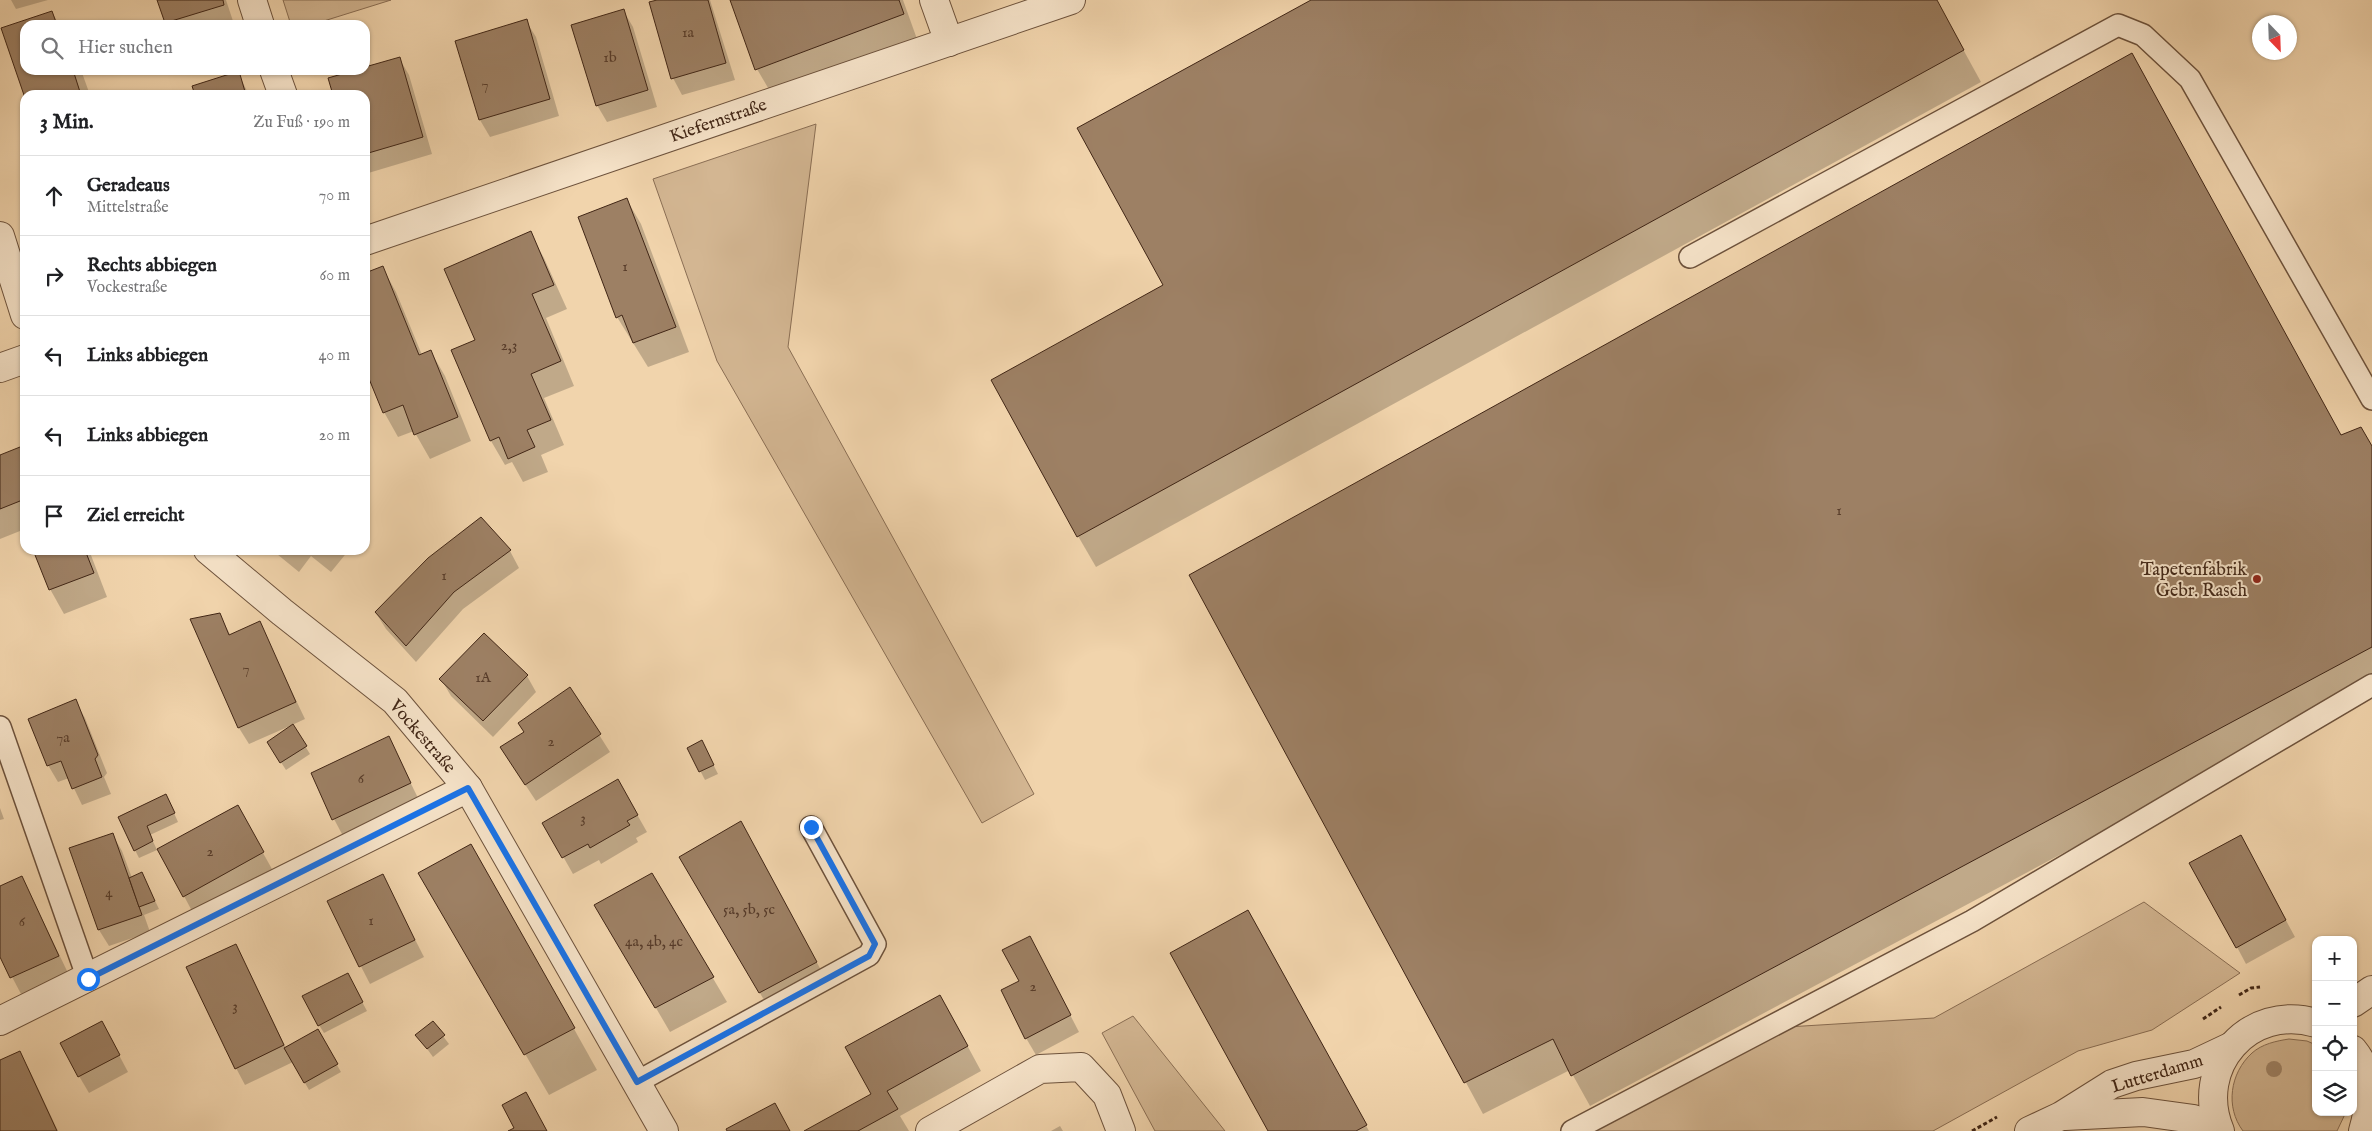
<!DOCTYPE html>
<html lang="de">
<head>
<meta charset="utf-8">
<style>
	body { margin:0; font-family:"IM FELL English",serif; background:#f6f6f6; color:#202124 }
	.controls { position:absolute; right:15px; bottom:15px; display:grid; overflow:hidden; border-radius:10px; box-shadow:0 1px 4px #0004 }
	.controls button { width:45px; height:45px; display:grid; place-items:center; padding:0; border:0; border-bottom:1px solid #e0e0e0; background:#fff; color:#202124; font:25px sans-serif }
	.compass { position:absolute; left:2252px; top:15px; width:45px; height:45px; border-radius:50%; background:#fff; box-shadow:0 1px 4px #0004; rotate:157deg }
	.stop { position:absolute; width:15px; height:15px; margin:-11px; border:4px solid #1a73e8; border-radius:50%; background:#fff }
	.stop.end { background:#1a73e8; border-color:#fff; box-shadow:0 1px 5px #0008 }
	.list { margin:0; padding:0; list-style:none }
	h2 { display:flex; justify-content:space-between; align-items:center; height:65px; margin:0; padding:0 20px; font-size:21px }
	h2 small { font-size:16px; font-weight:400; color:#757577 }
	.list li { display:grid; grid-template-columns:32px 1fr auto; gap:15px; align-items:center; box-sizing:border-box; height:80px; padding:0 20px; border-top:1px solid #e0e0e0 }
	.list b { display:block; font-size:19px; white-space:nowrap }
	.list p { margin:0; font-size:16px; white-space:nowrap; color:#757577 }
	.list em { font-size:16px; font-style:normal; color:#757577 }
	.icon { flex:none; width:28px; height:28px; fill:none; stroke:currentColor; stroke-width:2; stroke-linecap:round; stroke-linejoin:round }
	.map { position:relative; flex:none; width:2372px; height:1131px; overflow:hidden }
	.search { position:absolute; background:#fff; box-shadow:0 1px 4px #0004; left:20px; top:20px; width:350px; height:55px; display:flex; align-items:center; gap:12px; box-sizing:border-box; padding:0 18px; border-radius:15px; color:#757577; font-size:19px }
	.panel { position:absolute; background:#fff; box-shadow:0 1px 4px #0004; left:20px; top:90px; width:350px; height:465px; border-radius:15px }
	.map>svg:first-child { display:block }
</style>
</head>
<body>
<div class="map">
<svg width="2372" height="1131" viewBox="0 0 2372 1131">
	<rect width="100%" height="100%" fill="#f1d4ac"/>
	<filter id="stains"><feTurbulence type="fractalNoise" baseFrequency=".004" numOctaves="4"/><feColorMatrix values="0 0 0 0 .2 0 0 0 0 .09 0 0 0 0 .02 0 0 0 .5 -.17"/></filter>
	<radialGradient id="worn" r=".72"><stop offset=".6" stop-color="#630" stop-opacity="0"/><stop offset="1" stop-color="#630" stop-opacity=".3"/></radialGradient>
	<g fill="#d3b692" stroke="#8a6e54">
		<path d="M 283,0 L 391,0 L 311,25 L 291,25 Z"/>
		<path d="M 816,124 L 788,347 L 1034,794 L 982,823 L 717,361 L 653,179 Z"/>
		<path d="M 2144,902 L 2240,973 L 2152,1030 L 2078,1051 L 1933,1131 L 1590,1131 L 1787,1027 L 1934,1018 Z"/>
		<path d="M 1133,1016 L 1225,1131 L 1155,1131 L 1102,1033 Z"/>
		<path d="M 2289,1039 L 2307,1041 L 2316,1045 L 2316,1112 L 2346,1112 L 2337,1131 L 2243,1131 C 2225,1107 2230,1073 2252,1053 C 2262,1044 2276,1041 2289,1039 Z"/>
	</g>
	<g fill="#0003">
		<path d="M 11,0 L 48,0 L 16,9 Z"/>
		<path d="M 158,0 L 226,0 L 233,21 L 222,25 L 167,25 Z"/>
		<path d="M 661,0 L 710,0 L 735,80 L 682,95 L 673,78 Z"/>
		<path d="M 731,0 L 903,0 L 917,39 L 771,93 L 757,69 Z"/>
		<path d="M 1313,0 L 1936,0 L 1981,82 L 1096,567 L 1078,536 L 1165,286 Z"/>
		<path d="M 623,10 L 633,27 L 657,107 L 607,122 L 597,105 Z"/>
		<path d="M 52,12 L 59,25 L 25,25 L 25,70 L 81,70 L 90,95 L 25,95 L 3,29 Z"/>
		<path d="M 526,21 L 536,37 L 559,116 L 490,137 L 480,120 L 457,42 Z"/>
		<path d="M 399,58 L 409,75 L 432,154 L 365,174 L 365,95 L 335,95 L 360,70 Z"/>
		<path d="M 238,73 L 249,95 L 197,95 Z"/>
		<path d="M 627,200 L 641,224 L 689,352 L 648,367 L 617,317 Z"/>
		<path d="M 530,233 L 544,258 L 567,309 L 546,318 L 574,386 L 544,398 L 564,445 L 541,455 L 548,472 L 523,482 L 512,462 L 505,465 L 491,441 L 453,350 L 476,340 Z"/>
		<path d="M 382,267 L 396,292 L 422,355 L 431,352 L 445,376 L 471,441 L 430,459 L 414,431 L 398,437 L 384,412 L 365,366 L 365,274 Z"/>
		<path d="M 2341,436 L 2372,448 L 2372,688 L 1590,1106 L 1570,1070 L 1483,1114 L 1191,575 Z"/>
		<path d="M 25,447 L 25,529 L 0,539 L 0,456 Z"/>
		<path d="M 480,518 L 510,551 L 519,568 L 463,609 L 416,662 L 386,629 L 376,613 Z"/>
		<path d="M 35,550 L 89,550 L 107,597 L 64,614 L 50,589 Z"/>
		<path d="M 272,550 L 349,550 L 331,572 L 311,556 L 299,572 Z"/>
		<path d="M 219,614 L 231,636 L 259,623 L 305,719 L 292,725 L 310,754 L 286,770 L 273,750 L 290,726 L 249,744 L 239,728 L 192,620 Z"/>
		<path d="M 527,676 L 536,692 L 493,737 L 451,696 L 441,679 Z"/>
		<path d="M 570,689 L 610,752 L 536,801 L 501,748 L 525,732 Z"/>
		<path d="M 75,701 L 85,718 L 107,773 L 104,777 L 111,794 L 82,805 L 69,778 L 58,782 L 48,765 Z"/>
		<path d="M 388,737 L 419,800 L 343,836 L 334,819 Z"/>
		<path d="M 689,749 L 706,750 L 718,774 L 705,780 Z"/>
		<path d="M 618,781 L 647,832 L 636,838 L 638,842 L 601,864 L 599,860 L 573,874 L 544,823 Z"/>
		<path d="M 170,804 L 178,822 L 150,835 L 157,850 L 139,858 L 119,818 Z"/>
		<path d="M 237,807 L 272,869 L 193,913 L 184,896 Z"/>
		<path d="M 0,808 L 4,819 L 0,820 Z"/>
		<path d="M 112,834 L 122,851 L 132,878 L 142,874 L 159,909 L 144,915 L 150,932 L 109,946 L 99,930 Z"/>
		<path d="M 755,847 L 830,987 L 774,1017 L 681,858 Z"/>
		<path d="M 2250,854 L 2295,937 L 2246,964 L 2237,947 Z"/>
		<path d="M 420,873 L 494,886 L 597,1070 L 549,1095 Z"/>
		<path d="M 382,875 L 424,957 L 370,984 L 328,902 Z"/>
		<path d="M 652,875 L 727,1002 L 670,1032 L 596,905 Z"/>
		<path d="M 22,877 L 68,973 L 21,994 L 0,954 L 0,887 Z"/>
		<path d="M 1248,911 L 1266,942 L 1369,1131 L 1269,1131 Z"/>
		<path d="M 236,945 L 286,1048 L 317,1030 L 341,1072 L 309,1090 L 293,1062 L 245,1085 L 236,1068 Z"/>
		<path d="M 1039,955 L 1079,1032 L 1036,1055 L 1026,1038 L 1020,982 Z"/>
		<path d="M 352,983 L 367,1011 L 324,1033 L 319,1025 Z"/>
		<path d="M 954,1021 L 981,1071 L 900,1116 L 909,1131 L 807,1131 L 873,1095 Z"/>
		<path d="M 433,1023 L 449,1044 L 433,1057 L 417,1035 Z"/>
		<path d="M 111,1040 L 128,1072 L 89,1093 L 79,1076 Z"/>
		<path d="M 19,1052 L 29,1069 L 58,1131 L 0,1131 L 0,1061 Z"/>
		<path d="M 1060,1126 L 1063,1131 L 1051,1131 Z"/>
	</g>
	<g fill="#9d8064" stroke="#412616">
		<path d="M 157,0 L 223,0 L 224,5 L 165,23 Z"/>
		<path d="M 657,0 L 708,0 L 726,63 L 671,79 L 649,2 Z"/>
		<path d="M 730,0 L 899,0 L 904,14 L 755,70 Z"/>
		<path d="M 1311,0 L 1937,0 L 1964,50 L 1077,537 L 991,380 L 1163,285 L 1077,128 Z"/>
		<path d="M 624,9 L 648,90 L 596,106 L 571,25 Z"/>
		<path d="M 52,11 L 57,25 L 25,25 L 25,70 L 73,70 L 81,95 L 25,95 L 25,98 L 1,28 Z"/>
		<path d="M 527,19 L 550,99 L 479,120 L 455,41 Z"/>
		<path d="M 2132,53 L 2341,435 L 2361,427 L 2372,446 L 2372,647 L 1571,1076 L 1553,1039 L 1464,1083 L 1189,575 Z"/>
		<path d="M 400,57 L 423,137 L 365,154 L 365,95 L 333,95 L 328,78 L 356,70 L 365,70 L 365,67 Z"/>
		<path d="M 239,71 L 246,95 L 195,95 L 192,86 Z"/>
		<path d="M 627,198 L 676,327 L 633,343 L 622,315 L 616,318 L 578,217 Z"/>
		<path d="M 531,231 L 554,285 L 532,294 L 561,361 L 531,374 L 551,420 L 527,430 L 535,447 L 508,459 L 499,437 L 490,441 L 451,350 L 475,340 L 444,269 Z"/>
		<path d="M 383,266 L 419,355 L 431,350 L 458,417 L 414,435 L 403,405 L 383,413 L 365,369 L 365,273 Z"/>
		<path d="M 25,445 L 25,499 L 0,509 L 0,455 Z"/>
		<path d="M 481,517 L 511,550 L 454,592 L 406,646 L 375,612 L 428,558 Z"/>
		<path d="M 33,550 L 85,550 L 94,573 L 49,590 Z"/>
		<path d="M 220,613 L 229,635 L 260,621 L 296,702 L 238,728 L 190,619 Z"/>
		<path d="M 484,633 L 528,675 L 483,721 L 439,679 Z"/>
		<path d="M 570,687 L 601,734 L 525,785 L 500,747 L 524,732 L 518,723 Z"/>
		<path d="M 76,699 L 98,755 L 95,759 L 102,777 L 72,789 L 61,761 L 47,766 L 28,719 Z"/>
		<path d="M 293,724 L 307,746 L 280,763 L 267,742 Z"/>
		<path d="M 389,736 L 411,783 L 332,820 L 311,773 Z"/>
		<path d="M 702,740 L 714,765 L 699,772 L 687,748 Z"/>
		<path d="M 618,779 L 638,815 L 627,821 L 630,825 L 590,848 L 588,844 L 562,858 L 542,823 Z"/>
		<path d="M 166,794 L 175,813 L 147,826 L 153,841 L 134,851 L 118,817 Z"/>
		<path d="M 238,805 L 264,852 L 183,897 L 157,849 Z"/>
		<path d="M 741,821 L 817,962 L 759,993 L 679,857 Z"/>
		<path d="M 113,833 L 142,915 L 98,930 L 69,848 Z"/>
		<path d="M 2241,835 L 2286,920 L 2236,948 L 2189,863 Z"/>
		<path d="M 471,844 L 575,1028 L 524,1055 L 418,873 Z"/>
		<path d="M 142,872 L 155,901 L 139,907 L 129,878 Z"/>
		<path d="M 652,873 L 714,977 L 655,1008 L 594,905 Z"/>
		<path d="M 383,874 L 415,940 L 359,967 L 327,901 Z"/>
		<path d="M 22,876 L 59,956 L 10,978 L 0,957 L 0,886 Z"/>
		<path d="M 1248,910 L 1367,1125 L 1356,1131 L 1268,1131 L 1170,953 Z"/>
		<path d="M 1030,936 L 1071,1015 L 1025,1039 L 1001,990 L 1019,981 L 1002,950 Z"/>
		<path d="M 236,944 L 284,1045 L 235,1069 L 186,967 Z"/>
		<path d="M 348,973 L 363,1002 L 318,1026 L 302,996 Z"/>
		<path d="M 940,995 L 968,1046 L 887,1091 L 898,1109 L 858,1131 L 804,1131 L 871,1094 L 845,1047 Z"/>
		<path d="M 102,1021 L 120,1055 L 78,1077 L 60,1043 Z"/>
		<path d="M 433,1021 L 445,1035 L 427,1049 L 415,1035 Z"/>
		<path d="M 318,1029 L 338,1064 L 304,1083 L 284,1048 Z"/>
		<path d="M 20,1051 L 57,1131 L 0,1131 L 0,1060 Z"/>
		<path d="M 526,1092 L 547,1131 L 508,1131 L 514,1128 L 502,1105 Z"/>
		<path d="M 775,1103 L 790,1131 L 727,1131 L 726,1129 Z"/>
	</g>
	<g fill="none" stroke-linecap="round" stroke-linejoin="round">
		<defs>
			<g id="service">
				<path d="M 1690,257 L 2118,25 L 2143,35 L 2190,79 L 2372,399"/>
				<path d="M 0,727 L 88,979"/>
				<path d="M 637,1082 L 869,955 L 875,944 L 811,827"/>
				<path d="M 1572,1131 L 1972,921 L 2372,685"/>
			</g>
			<g id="minor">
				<path d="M 252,0 L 260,25"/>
				<path d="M 934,0 L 949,42"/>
				<path d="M 274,70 L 283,95"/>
				<path d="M 0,236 L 25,315"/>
				<path d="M 365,241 L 1071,0"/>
				<path d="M 0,368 L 25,359"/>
				<path d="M 208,550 L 282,612 L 395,701 L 468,788 L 664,1131"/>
				<path d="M 0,1021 L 468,788"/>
				<path d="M 930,1131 L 1040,1069 L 1081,1067 L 1107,1095 L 1121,1131"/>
			</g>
			<g id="tertiary">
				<path d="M 2353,1003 L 2372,990"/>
				<path d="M 2353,1050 C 2372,1073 2371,1104 2363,1131"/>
				<path d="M 2065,1116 L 2143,1112 L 2194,1119 L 2210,1131"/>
				<path d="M 2029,1131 L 2061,1116 L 2112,1084 L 2136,1076 L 2194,1064 L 2230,1047"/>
				<path d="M 2220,1131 C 2193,1067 2249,1003 2316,1023"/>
			</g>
		</defs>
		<use href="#service" stroke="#6d523c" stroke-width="24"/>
		<use href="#minor" stroke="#6d523c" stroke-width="30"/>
		<use href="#tertiary" stroke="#6d523c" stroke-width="30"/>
		<g stroke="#412616" stroke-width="3" stroke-dasharray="4 2.5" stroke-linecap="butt">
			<path d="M 2239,995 L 2251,988 L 2260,987"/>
			<path d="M 2203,1019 L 2221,1007"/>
			<path d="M 1972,1131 L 1997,1117"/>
		</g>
		<use href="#service" stroke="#f6e3c9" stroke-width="21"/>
		<use href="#minor" stroke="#f6e3c9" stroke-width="28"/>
		<use href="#tertiary" stroke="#f6e3c9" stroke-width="28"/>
	</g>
	<circle fill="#a08467" cx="2274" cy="1069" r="8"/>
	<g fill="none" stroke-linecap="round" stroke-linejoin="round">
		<path stroke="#1a73e8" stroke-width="6" d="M 88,979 L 468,788 L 637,1082 L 869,956 L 875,944 L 811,827"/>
	</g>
	<circle fill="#8f2418" stroke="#f6e3c9" stroke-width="2" cx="2257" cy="579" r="5"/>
	<g text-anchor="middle" stroke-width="4" stroke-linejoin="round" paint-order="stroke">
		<g font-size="15" fill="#583c2a">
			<text x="688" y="37">1a</text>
			<text x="610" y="62">1b</text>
			<text x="485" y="89">7</text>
			<text x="625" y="271">1</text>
			<text x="509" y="350">2,3</text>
			<text x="1839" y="515">1</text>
			<text x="444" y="580">1</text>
			<text x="246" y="673">7</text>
			<text x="483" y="682">1A</text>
			<text x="63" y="742">7a</text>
			<text x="551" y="746">2</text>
			<text x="361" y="783">6</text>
			<text x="583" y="823">3</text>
			<text x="210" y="856">2</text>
			<text x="109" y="897">4</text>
			<text x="749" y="914">5a, 5b, 5c</text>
			<text x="371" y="925">1</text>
			<text x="22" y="926">6</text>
			<text x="654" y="946">4a, 4b, 4c</text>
			<text x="1033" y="991">2</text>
			<text x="235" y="1011">3</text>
		</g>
		<g font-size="18" fill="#412616" stroke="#f6e3c9">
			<text transform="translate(718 120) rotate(-19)" y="6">Kiefernstraße</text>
			<text transform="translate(423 736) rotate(49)" y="6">Vockestraße</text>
			<text transform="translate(2157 1073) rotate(-17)" y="6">Lutterdamm</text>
		</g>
		<g font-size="18" fill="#412616" stroke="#f6e3c9" text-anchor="end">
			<text x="2247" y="575">Tapetenfabrik<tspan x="2247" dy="21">Gebr. Rasch</tspan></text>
		</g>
	</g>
	<rect width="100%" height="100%" filter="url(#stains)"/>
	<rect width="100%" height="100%" fill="url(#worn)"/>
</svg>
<div class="controls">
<button>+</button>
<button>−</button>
<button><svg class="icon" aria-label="locate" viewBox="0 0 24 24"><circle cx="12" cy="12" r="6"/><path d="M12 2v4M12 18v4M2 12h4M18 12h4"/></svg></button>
<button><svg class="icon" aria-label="layers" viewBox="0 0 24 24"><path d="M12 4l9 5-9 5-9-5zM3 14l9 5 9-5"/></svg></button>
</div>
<svg class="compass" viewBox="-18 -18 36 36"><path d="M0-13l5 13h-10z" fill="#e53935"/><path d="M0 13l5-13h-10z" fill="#757577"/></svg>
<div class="stop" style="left:88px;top:979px"></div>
<div class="stop end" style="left:811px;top:827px"></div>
<div class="search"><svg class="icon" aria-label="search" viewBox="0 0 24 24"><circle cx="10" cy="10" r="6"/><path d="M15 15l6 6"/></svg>Hier suchen</div>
<section class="panel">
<h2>3 Min.<small>Zu Fuß · 190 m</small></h2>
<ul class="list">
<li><svg class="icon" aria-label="ahead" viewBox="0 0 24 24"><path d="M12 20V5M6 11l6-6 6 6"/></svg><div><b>Geradeaus</b><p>Mittelstraße</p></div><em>70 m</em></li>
<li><svg class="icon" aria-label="right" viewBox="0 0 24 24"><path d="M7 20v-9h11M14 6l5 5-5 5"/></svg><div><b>Rechts abbiegen</b><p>Vockestraße</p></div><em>60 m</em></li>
<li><svg class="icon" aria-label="left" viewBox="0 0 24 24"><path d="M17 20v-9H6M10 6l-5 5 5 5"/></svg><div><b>Links abbiegen</b></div><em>40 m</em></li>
<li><svg class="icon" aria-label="left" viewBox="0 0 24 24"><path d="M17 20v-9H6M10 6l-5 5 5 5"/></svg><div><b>Links abbiegen</b></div><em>20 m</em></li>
<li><svg class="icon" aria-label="arrive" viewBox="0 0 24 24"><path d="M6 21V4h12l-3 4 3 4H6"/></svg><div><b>Ziel erreicht</b></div></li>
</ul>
</section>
</div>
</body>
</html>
